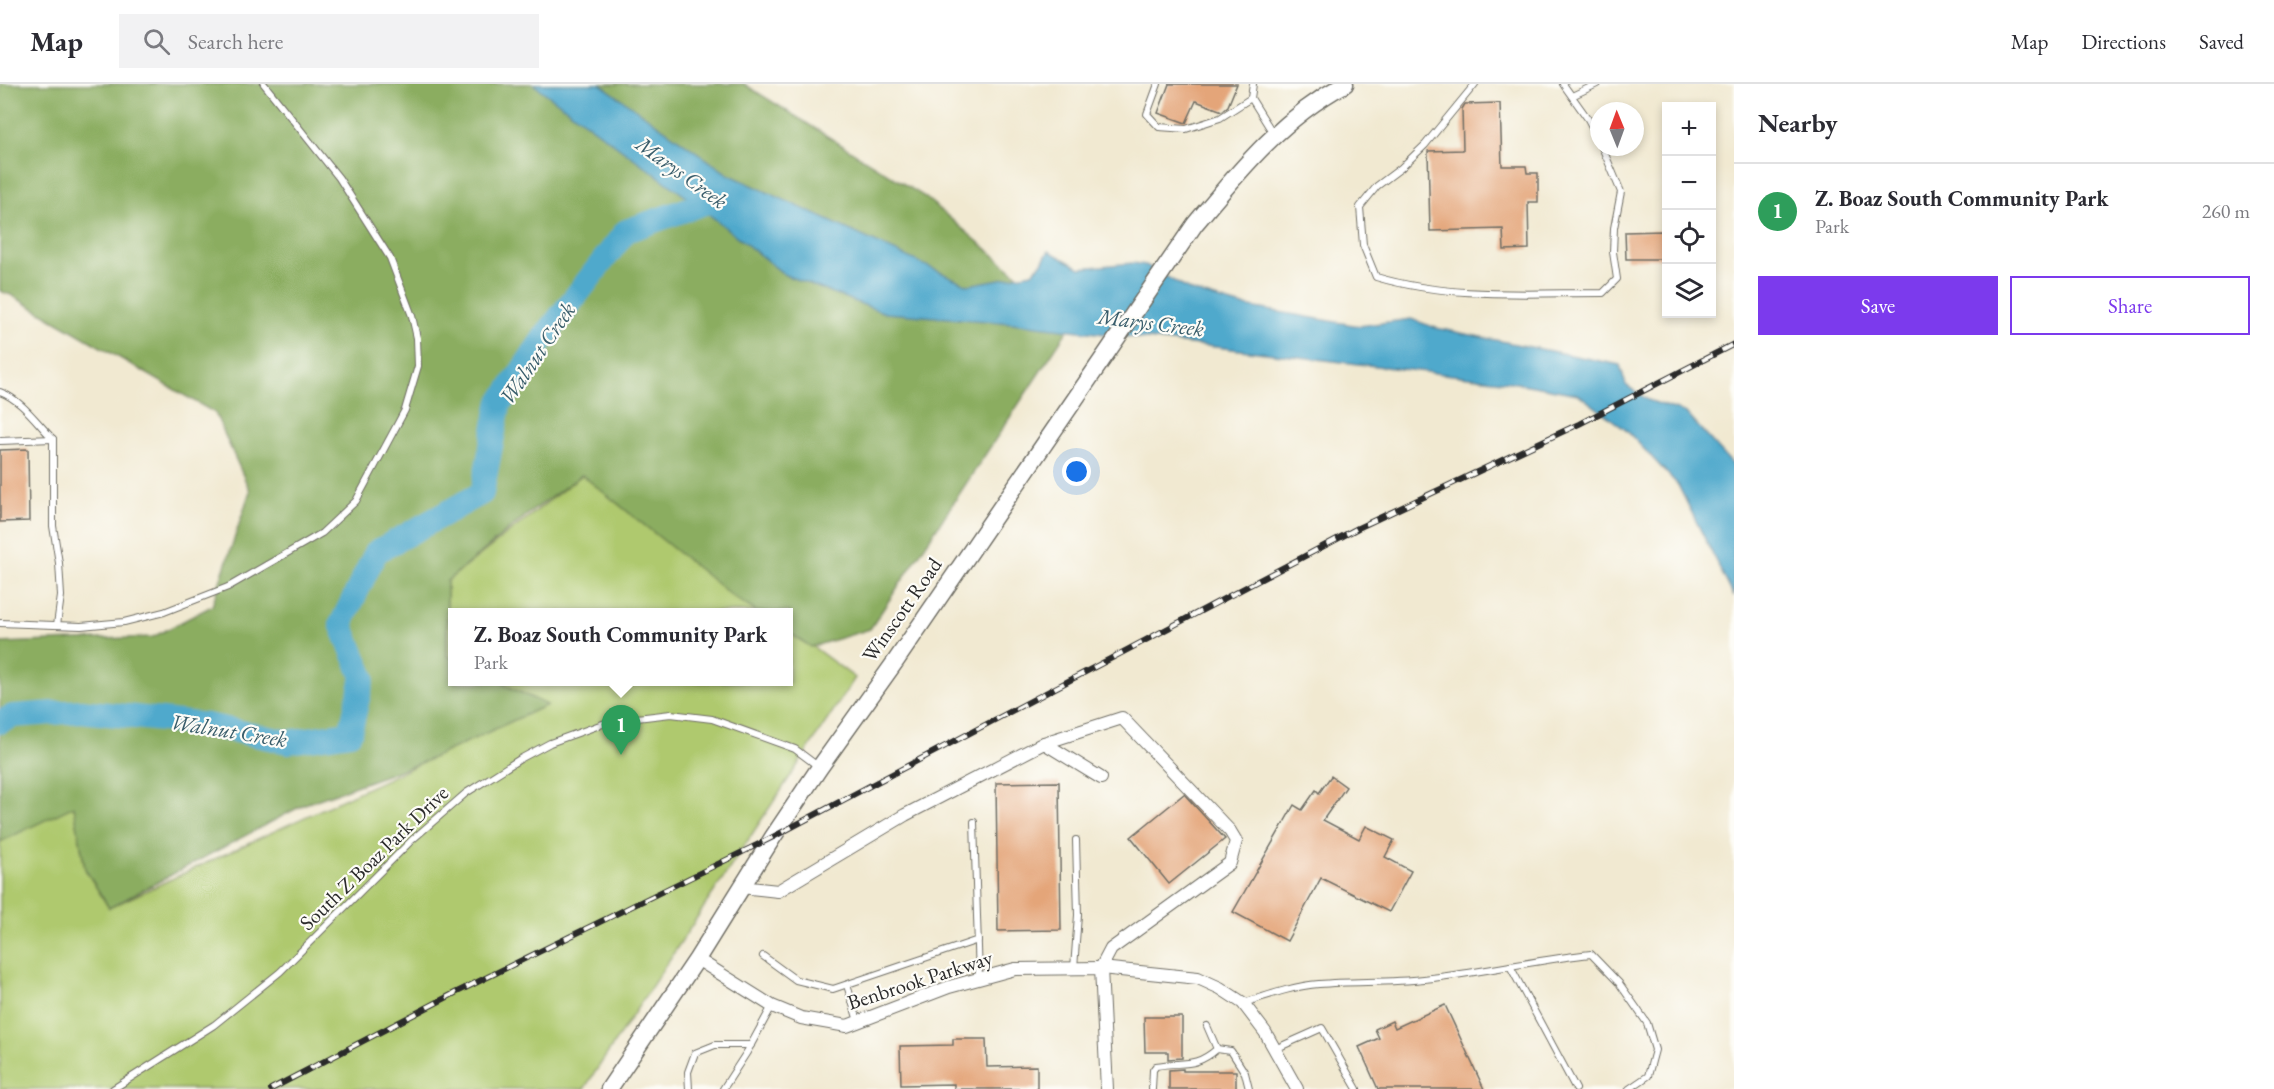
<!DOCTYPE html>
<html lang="en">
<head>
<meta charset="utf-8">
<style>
	body { margin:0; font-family:"EB Garamond",serif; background:#f2f2f3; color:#2b2b33 }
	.controls { position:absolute; right:18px; top:18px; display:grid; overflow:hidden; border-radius:0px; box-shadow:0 3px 9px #0003 }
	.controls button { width:54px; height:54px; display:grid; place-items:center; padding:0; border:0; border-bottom:2px solid #e1e1e2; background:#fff; color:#2b2b33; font:30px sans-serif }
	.compass { position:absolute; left:1590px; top:18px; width:54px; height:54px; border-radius:50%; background:#fff; box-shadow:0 3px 9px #0003; rotate:359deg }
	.you { position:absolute; left:1077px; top:388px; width:21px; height:21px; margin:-15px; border:4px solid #fff; border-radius:50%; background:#1a73e8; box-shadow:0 0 0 9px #1a73e833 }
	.badge { display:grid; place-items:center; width:39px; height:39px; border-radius:50%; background:#7c3aed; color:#fff; font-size:20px; font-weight:700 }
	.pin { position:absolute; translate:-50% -50px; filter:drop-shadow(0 2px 3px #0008) }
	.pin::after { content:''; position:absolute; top:32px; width:21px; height:18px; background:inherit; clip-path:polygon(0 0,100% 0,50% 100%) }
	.popup { position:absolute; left:448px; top:524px; width:345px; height:78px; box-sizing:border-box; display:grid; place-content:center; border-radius:0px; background:#fff; filter:drop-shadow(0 2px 4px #0005); font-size:20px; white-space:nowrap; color:#7c7c81 }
	.popup b { font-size:22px; color:#2b2b33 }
	.popup::after { content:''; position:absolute; left:50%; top:100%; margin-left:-12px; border:12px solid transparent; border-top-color:#fff }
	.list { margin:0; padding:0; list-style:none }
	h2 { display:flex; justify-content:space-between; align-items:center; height:78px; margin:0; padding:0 24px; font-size:26px }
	h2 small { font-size:20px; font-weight:400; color:#7c7c81 }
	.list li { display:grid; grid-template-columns:39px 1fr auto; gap:18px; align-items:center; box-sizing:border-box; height:96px; padding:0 24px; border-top:2px solid #e1e1e2 }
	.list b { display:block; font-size:22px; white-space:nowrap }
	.list p { margin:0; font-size:20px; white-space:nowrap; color:#7c7c81 }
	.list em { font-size:20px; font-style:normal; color:#7c7c81 }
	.actions { display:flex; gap:12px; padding:18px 24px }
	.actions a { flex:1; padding:14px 0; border:2px solid #7c3aed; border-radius:0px; text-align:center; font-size:21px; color:#7c3aed }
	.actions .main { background:#7c3aed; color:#fff }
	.icon { flex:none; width:33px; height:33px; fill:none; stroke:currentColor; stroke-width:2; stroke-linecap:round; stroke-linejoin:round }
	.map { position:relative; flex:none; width:1734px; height:1005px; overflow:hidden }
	header { display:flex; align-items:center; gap:36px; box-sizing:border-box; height:84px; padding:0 30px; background:#fff; border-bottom:2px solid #e1e1e2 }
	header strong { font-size:28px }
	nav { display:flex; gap:33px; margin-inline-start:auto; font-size:21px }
	.search { width:420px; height:54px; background:#f2f2f3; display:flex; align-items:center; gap:15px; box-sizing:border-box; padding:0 21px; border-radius:0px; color:#7c7c81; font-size:22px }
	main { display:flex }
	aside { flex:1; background:#fff }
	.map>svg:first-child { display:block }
</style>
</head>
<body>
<header>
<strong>Map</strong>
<div class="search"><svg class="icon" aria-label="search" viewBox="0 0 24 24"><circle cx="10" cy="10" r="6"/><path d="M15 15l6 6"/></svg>Search here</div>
<nav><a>Map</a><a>Directions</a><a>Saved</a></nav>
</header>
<main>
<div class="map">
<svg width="1734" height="1005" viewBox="0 0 1734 1005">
	<rect width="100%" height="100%" fill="#fdfcf7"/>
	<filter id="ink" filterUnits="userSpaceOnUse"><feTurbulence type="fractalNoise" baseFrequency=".0167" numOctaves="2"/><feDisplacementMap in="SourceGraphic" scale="12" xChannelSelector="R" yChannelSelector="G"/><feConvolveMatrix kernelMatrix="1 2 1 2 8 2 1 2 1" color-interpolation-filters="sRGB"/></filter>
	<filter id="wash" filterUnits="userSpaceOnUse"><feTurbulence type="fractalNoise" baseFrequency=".008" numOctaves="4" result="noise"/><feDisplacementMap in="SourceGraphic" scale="24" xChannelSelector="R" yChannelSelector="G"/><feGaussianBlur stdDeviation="1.35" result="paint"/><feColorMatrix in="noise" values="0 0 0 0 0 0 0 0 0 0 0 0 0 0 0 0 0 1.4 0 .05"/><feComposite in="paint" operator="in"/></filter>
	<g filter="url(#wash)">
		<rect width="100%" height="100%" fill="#f1e9d1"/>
		<g fill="#afc96e" stroke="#6d7a4c" stroke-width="1.5">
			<path d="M 582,391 L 767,528 L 453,528 L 453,575 L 447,572 L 447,497 Z"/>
			<path d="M 789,545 L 855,594 L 584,1005 L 0,1005 L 0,757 L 74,721 L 85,785 L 109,824 L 546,621 L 499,598 L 789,598 Z"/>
		</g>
		<path fill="#8bad61" stroke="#5b6c46" stroke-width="1.5" d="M 0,0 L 744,0 L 925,113 L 1073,238 L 870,545 L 811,563 L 789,549 L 789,528 L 757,528 L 736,515 L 582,391 L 528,430 L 447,497 L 447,572 L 453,575 L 453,598 L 499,598 L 547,621 L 426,677 L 305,720 L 109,824 L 85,785 L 74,722 L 0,758 L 0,559 L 153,553 L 212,522 L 250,407 L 215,329 L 11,211 L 0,207 Z"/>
		<path fill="#4fa9cc" stroke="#3d6a7c" stroke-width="1.5" d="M 533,0 L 600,0 L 728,90 L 968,201 L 1032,189 L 1041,180 L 1049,167 L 1080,184 L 1133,179 L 1146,181 L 1191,207 L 1239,221 L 1359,242 L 1411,235 L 1436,244 L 1620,281 L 1626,301 L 1648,316 L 1686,329 L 1734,382 L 1734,513 L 1678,401 L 1627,347 L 1578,310 L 1511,298 L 1012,239 L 885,229 L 785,191 L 696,120 Z"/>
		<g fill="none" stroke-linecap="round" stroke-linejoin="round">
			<path stroke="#4fa9cc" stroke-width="24" d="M 0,638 L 13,632 L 81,627 L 207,641 L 288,658 L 350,649 L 363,593 L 341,540 L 376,468 L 482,409 L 499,321 L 545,252 L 626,147 L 719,114"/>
		</g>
		<g id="blocks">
			<g fill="#e4a579">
				<path d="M 1169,0 L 1237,0 L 1228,22 L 1222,27 L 1196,17 L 1186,39 L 1158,29 Z"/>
				<path d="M 1500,19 L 1502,82 L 1526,82 L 1527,89 L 1538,89 L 1538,118 L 1528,118 L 1529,165 L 1504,166 L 1503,145 L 1430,147 L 1428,67 L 1463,66 L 1462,25 L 1465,20 Z"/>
				<path d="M 1664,147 L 1665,175 L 1626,175 L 1625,148 Z"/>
				<path d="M 28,365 L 29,437 L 0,438 L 0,366 Z"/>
				<path d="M 1331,692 L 1346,703 L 1323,736 L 1359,755 L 1366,742 L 1394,756 L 1385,773 L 1411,787 L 1389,828 L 1321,794 L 1287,857 L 1233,828 L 1294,721 L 1302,726 L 1316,706 L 1319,709 Z"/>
				<path d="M 1059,698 L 1061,846 L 998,847 L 996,699 Z"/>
				<path d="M 1184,710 L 1225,755 L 1169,800 L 1131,753 Z"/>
				<path d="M 1445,921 L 1484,1005 L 1378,1005 L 1359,963 L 1379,954 L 1375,945 L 1392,937 L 1395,944 Z"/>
				<path d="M 1144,933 L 1182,933 L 1182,974 L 1168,975 L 1168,968 L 1145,968 Z"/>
				<path d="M 953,955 L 986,955 L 987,983 L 1037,982 L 1037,1005 L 954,1005 L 954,1000 L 901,1001 L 900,962 L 953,961 Z"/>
				<path d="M 1183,985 L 1183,987 L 1236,987 L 1236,1005 L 1169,1005 L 1169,986 Z"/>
			</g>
		</g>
	</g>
	<g filter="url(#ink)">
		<use href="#blocks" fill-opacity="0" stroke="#706e65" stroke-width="1.5"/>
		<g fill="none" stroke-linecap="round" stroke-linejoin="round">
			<defs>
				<g id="lane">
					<path d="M 1158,0 L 1147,30 L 1159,43 L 1186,45 L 1220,34 L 1251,14"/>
					<path d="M 1253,0 L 1251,14 L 1274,51"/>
					<path d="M 1475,0 L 1425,61 L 1401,84 L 1377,102 L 1360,123 L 1363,161 L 1376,193 C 1450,215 1527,209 1603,209 L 1617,195 L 1613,168 L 1614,144 L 1621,108 L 1602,63"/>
					<path d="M 1563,0 L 1588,35 L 1599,56"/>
					<path d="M 1572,12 L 1597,0"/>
					<path d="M 0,308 C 22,316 37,339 53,355 L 53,442 L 59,479 L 61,512 L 57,541"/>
					<path d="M 0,357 L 53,355"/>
					<path d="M 0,539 L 81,542 L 124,538 L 164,528 L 228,503 L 322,449 L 356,417 L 405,326 L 418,282 L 417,254 L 412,232 L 390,174 L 339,94 L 264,0"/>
					<path d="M 974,738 L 979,894"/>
					<path d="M 763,872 L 796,896 L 833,905 L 978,856"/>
					<path d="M 1510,882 L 1576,1005"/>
					<path d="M 1074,884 L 1078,831 L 1076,756"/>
					<path d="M 847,901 L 858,937"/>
					<path d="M 1244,919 C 1269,911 1293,902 1319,900 C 1354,897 1389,899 1424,895 C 1480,889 1535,876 1591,870 L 1619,899 L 1647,939 L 1655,966 L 1648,992 L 1629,1005"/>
					<path d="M 1217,965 L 1231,967 L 1245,989 L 1249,1005"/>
					<path d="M 1275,965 L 1322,944 L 1357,1005"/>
					<path d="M 113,1005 L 214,941 L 280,888 L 412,756 L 466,709 L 520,675 L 550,659 L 611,637 L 671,630 L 712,635 L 795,665 L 819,683"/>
					<path d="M 689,1005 L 688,988 L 695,969 L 715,961 L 751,961"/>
					<path d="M 723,1005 L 747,968 L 772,922"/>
					<path d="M 1152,1005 L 1153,986 L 1156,982 C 1183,977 1194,985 1217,965 L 1207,942"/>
				</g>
				<g id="street">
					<path d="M 1044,659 L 1122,634 L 1230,747 L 1236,757 L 1230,779 L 1111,865 L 1101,884 L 1107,1005"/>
					<path d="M 741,803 L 778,807 L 905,731 L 1044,659 L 1101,694"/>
					<path d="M 697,875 L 772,922 L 801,934 L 847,942 L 949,903 L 1015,885 L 1101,884 L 1198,894 L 1220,904 L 1243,919 L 1265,948 L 1297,1005"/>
				</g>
				<path id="secondary" d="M 609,1005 L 697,875 L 773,753 L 820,683 L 895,578 L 1195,140 C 1240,86 1281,35 1345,0"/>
			</defs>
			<use href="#lane" stroke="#706e65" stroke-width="8"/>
			<use href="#street" stroke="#706e65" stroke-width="14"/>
			<use href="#secondary" stroke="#706e65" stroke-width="19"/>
			<use href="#lane" stroke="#fff" stroke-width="6"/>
			<use href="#street" stroke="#fff" stroke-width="12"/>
			<use href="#secondary" stroke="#fff" stroke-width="16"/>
			<defs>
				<path id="rail" d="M 271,1005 L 455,909 L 773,753 L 1358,444 L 1579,340 L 1734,260"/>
			</defs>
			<use href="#rail" stroke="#2b2b2b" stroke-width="6"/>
			<use href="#rail" stroke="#fdfcf7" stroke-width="4" stroke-dasharray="11" stroke-linecap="butt"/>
		</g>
	</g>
	<g text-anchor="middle" stroke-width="4.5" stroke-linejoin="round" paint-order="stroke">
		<g font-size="21" fill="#2b2b2b" stroke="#fdfcf7">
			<text transform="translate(902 526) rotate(-55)" y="7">Winscott Road</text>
			<text transform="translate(374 774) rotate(-44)" y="7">South Z Boaz Park Drive</text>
			<text transform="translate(920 896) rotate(-18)" y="7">Benbrook Parkway</text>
		</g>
		<g font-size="22" font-style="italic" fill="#395d6b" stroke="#fdfcf7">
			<text transform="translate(682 88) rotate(36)" y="8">Marys Creek</text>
			<text transform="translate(1151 238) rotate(7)" y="8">Marys Creek</text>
			<text transform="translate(537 269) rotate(-56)" y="8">Walnut Creek</text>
			<text transform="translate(229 646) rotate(9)" y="8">Walnut Creek</text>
		</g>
	</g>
</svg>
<div class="controls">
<button>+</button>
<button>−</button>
<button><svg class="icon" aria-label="locate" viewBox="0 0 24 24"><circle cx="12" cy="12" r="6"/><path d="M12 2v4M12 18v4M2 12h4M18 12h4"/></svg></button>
<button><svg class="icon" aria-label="layers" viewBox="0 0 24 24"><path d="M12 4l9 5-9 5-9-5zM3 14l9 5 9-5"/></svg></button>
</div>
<svg class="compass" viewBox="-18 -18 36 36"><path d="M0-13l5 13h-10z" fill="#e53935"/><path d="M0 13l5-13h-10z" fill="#7c7c81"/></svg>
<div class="you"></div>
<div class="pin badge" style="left:621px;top:671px;background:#2e9e5b">1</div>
<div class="popup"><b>Z. Boaz South Community Park</b>Park</div>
</div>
<aside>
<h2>Nearby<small></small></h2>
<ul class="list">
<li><span class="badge" style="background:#2e9e5b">1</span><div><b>Z. Boaz South Community Park</b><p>Park</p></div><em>260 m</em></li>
</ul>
<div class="actions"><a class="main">Save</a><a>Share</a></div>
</aside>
</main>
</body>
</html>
